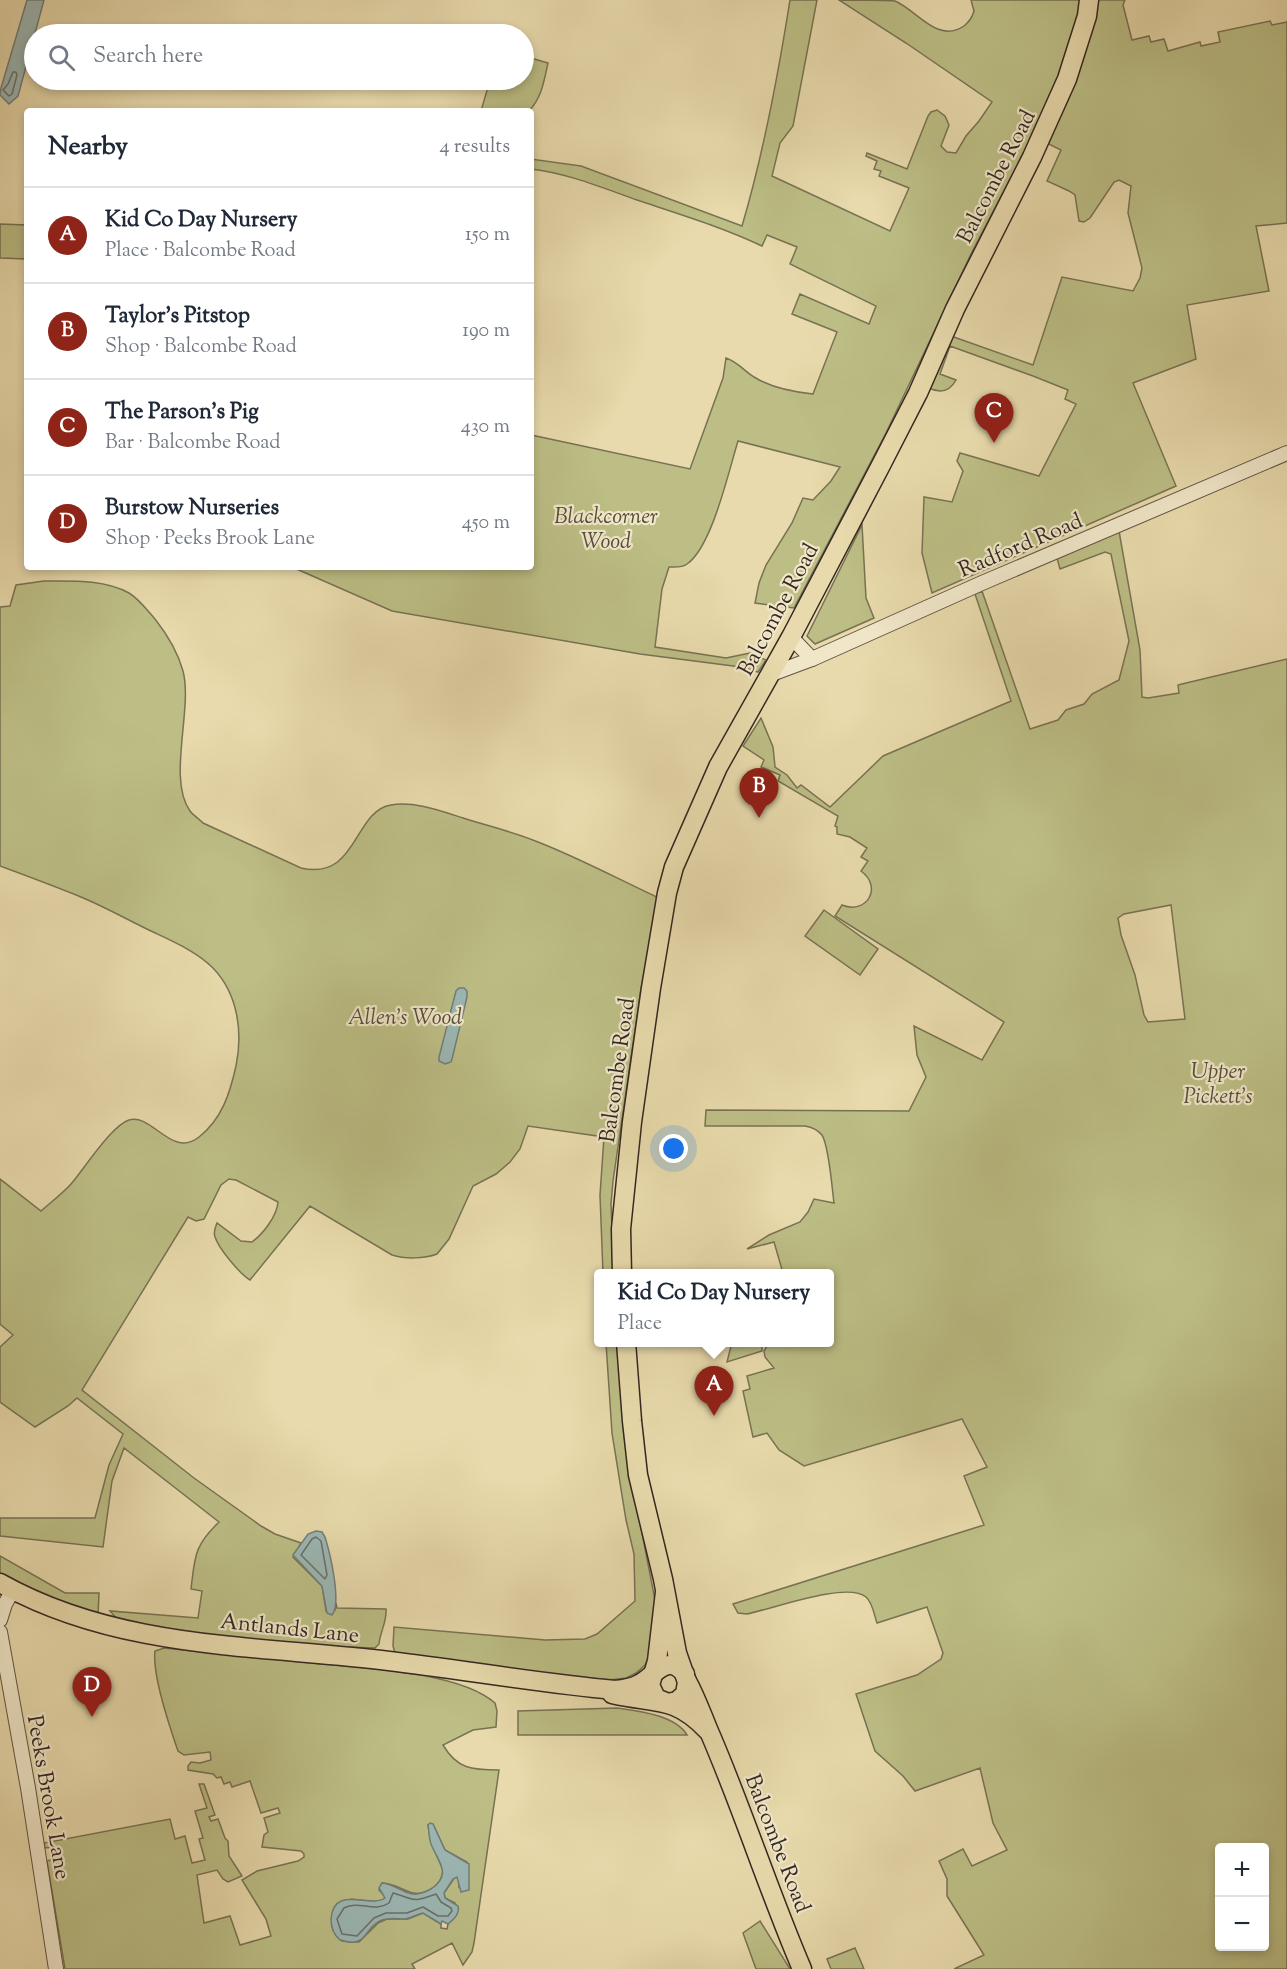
<!DOCTYPE html>
<html lang="en">
<head>
<meta charset="utf-8">
<style>
	body { margin:0; font-family:"Sorts Mill Goudy",serif; background:#f2f2f3; color:#1f2937 }
	.controls { position:absolute; right:18px; bottom:18px; display:grid; overflow:hidden; border-radius:6px; box-shadow:0 3px 9px #0003 }
	.controls button { width:54px; height:54px; display:grid; place-items:center; padding:0; border:0; border-bottom:2px solid #e0e1e3; background:#fff; color:#1f2937; font:30px sans-serif }
	.you { position:absolute; left:674px; top:1149px; width:21px; height:21px; margin:-15px; border:4px solid #fff; border-radius:50%; background:#1a73e8; box-shadow:0 0 0 9px #1a73e833 }
	.badge { display:grid; place-items:center; width:39px; height:39px; border-radius:50%; background:#8f2418; color:#fff; font-size:20px; font-weight:700 }
	.pin { position:absolute; translate:-50% -50px; filter:drop-shadow(0 2px 3px #0008) }
	.pin::after { content:''; position:absolute; top:32px; width:21px; height:18px; background:inherit; clip-path:polygon(0 0,100% 0,50% 100%) }
	.popup { position:absolute; left:594px; top:1269px; width:240px; height:78px; box-sizing:border-box; display:grid; place-content:center; border-radius:6px; background:#fff; filter:drop-shadow(0 2px 4px #0005); font-size:20px; white-space:nowrap; color:#747a83 }
	.popup b { font-size:22px; color:#1f2937 }
	.popup::after { content:''; position:absolute; left:50%; top:100%; margin-left:-12px; border:12px solid transparent; border-top-color:#fff }
	.list { margin:0; padding:0; list-style:none }
	h2 { display:flex; justify-content:space-between; align-items:center; height:78px; margin:0; padding:0 24px; font-size:26px }
	h2 small { font-size:20px; font-weight:400; color:#747a83 }
	.list li { display:grid; grid-template-columns:39px 1fr auto; gap:18px; align-items:center; box-sizing:border-box; height:96px; padding:0 24px; border-top:2px solid #e0e1e3 }
	.list b { display:block; font-size:22px; white-space:nowrap }
	.list p { margin:0; font-size:20px; white-space:nowrap; color:#747a83 }
	.list em { font-size:20px; font-style:normal; color:#747a83 }
	.icon { flex:none; width:33px; height:33px; fill:none; stroke:currentColor; stroke-width:2; stroke-linecap:round; stroke-linejoin:round }
	.map { position:relative; flex:none; width:1287px; height:1969px; overflow:hidden }
	.search { position:absolute; background:#fff; box-shadow:0 3px 9px #0003; left:24px; top:24px; width:510px; height:66px; display:flex; align-items:center; gap:15px; box-sizing:border-box; padding:0 21px; border-radius:33px; color:#747a83; font-size:22px }
	.panel { position:absolute; background:#fff; box-shadow:0 3px 9px #0003; left:24px; top:108px; width:510px; height:462px; border-radius:6px }
	.map>svg:first-child { display:block }
</style>
</head>
<body>
<div class="map">
<svg width="1287" height="1969" viewBox="0 0 1287 1969">
	<rect width="100%" height="100%" fill="#e8daac"/>
	<filter id="stains"><feTurbulence type="fractalNoise" baseFrequency=".00333" numOctaves="4"/><feColorMatrix values="0 0 0 0 .2 0 0 0 0 .09 0 0 0 0 .02 0 0 0 .5 -.17"/></filter>
	<radialGradient id="worn" r=".72"><stop offset=".6" stop-color="#630" stop-opacity="0"/><stop offset="1" stop-color="#630" stop-opacity=".3"/></radialGradient>
	<g fill="#bcbe85" stroke="#787254" stroke-width="1.5" fill-rule="evenodd">
		<path d="M 790,0 L 817,0 L 793,126 L 780,143 L 772,176 L 890,231 L 909,188 L 879,176 L 881,171 L 874,169 L 877,161 L 866,156 L 867,153 L 907,169 L 928,116 L 931,112 L 937,110 L 945,116 L 949,125 L 941,146 L 947,152 L 956,153 L 966,136 L 979,121 L 992,102 L 906,43 L 839,0 C 850,0 886,0 895,1 C 917,10 937,44 964,26 C 969,22 972,18 974,11 L 971,0 L 1125,0 L 1123,5 L 1132,40 L 1149,36 L 1151,42 L 1164,39 L 1168,51 L 1200,42 L 1201,46 L 1220,42 L 1218,32 L 1270,21 L 1272,25 L 1287,22 L 1287,223 L 1256,226 L 1269,291 L 1187,305 L 1196,359 L 1133,383 L 1176,486 L 932,593 L 922,553 L 924,497 L 952,502 L 963,471 L 957,461 L 960,453 L 1039,476 L 1076,404 L 1065,399 L 1068,390 L 1033,376 L 950,346 L 940,374 L 956,380 C 950,391 941,394 929,388 L 951,336 L 1033,365 L 1062,277 L 1133,291 L 1140,278 L 1142,268 L 1128,213 L 1131,186 L 1119,180 L 1114,182 L 1090,218 L 1084,222 L 1079,221 L 1075,195 L 1069,191 L 1047,181 L 1061,150 L 1047,143 L 1023,154 L 972,252 L 886,433 L 794,608 L 755,603 L 759,583 L 766,565 L 792,523 L 803,498 L 813,500 L 831,481 L 840,467 L 738,441 C 729,470 712,547 687,564 C 682,568 675,567 669,567 L 662,589 L 655,647 L 726,658 L 750,653 L 766,660 L 758,672 L 741,667 L 640,654 L 392,611 L 292,567 L 531,567 L 531,435 L 690,469 L 723,378 L 726,358 C 738,362 744,371 754,377 C 770,387 794,392 813,394 L 837,332 L 792,314 L 800,294 L 869,324 L 876,306 L 790,264 L 797,247 L 767,235 L 762,246 C 722,227 679,214 637,200 C 603,188 567,173 531,169 L 531,159 L 581,166 L 742,226 C 764,152 778,76 790,0 Z"/>
		<path d="M 524,56 L 548,63 C 544,81 542,97 529,111 L 481,111 L 490,80 L 524,80 Z"/>
		<path d="M 0,224 L 27,225 L 27,259 L 0,258 Z"/>
		<path d="M 862,525 L 866,598 L 874,618 L 815,644 L 807,636 Z"/>
		<path d="M 1119,531 L 1140,650 L 1142,697 L 1148,698 L 1179,693 L 1178,685 L 1182,684 L 1287,659 L 1287,1969 L 954,1969 L 984,1955 L 947,1896 L 947,1879 L 939,1861 L 963,1849 L 972,1866 L 1007,1850 L 993,1823 L 980,1768 L 915,1791 L 903,1776 L 875,1751 L 856,1694 L 917,1675 L 941,1659 L 943,1653 L 927,1607 L 877,1623 C 874,1615 873,1603 866,1597 C 847,1581 772,1609 747,1614 L 738,1613 L 733,1604 L 984,1525 L 964,1476 L 987,1467 L 962,1419 L 804,1466 L 779,1450 L 767,1433 L 753,1437 L 743,1391 L 750,1389 L 747,1376 L 774,1368 L 765,1357 L 764,1351 L 767,1346 L 772,1343 L 830,1342 L 830,1274 L 783,1273 L 774,1242 L 747,1249 L 769,1235 L 800,1222 L 808,1212 L 814,1199 L 834,1203 C 832,1188 829,1146 822,1135 C 817,1129 811,1127 805,1126 L 705,1126 L 706,1110 L 909,1111 L 926,1077 L 917,1055 L 914,1026 L 982,1060 L 1004,1022 L 835,916 L 842,905 C 867,915 883,887 861,871 L 868,861 L 861,857 L 867,848 L 850,837 L 837,834 L 837,827 L 835,826 L 838,816 L 778,781 L 780,775 L 761,767 L 764,760 L 743,746 L 761,718 L 773,747 L 775,767 L 787,775 L 797,788 L 801,785 L 830,807 L 883,756 L 1011,701 L 975,594 L 982,591 L 1030,729 L 1058,720 L 1066,710 L 1084,704 L 1092,694 L 1119,680 L 1129,641 L 1111,554 L 1105,552 L 1060,569 L 1057,558 ZM 1171,905 L 1185,1019 L 1148,1022 L 1144,1015 L 1135,975 L 1121,935 L 1118,918 L 1124,914 ZM 1220,1848 L 1264,1848 L 1264,1946 L 1220,1946 Z"/>
		<path d="M 44,581 C 71,581 104,579 129,593 C 139,599 147,610 155,619 C 166,633 178,653 183,671 C 193,709 167,779 190,811 C 193,815 199,819 203,823 L 301,868 C 358,881 353,811 391,805 C 414,801 441,811 463,818 C 488,826 514,832 538,842 C 579,858 618,879 659,898 L 641,989 L 613,1181 L 611,1204 L 614,1273 L 603,1273 L 600,1195 L 604,1137 L 528,1126 L 520,1149 L 510,1162 L 496,1174 L 473,1186 L 449,1239 L 437,1254 C 424,1259 405,1259 392,1255 L 310,1206 L 250,1280 C 240,1274 219,1249 215,1237 C 213,1232 215,1228 217,1223 L 241,1241 L 252,1242 C 263,1234 277,1216 278,1202 L 236,1180 L 229,1179 L 221,1185 L 204,1219 L 196,1221 L 188,1217 L 82,1390 L 194,1478 L 261,1526 L 275,1534 L 301,1543 L 293,1557 L 322,1586 L 326,1611 L 335,1610 L 336,1603 L 337,1608 L 386,1609 C 387,1622 380,1632 379,1644 L 375,1648 L 319,1646 L 196,1634 L 124,1621 L 117,1619 L 110,1611 L 198,1618 L 202,1591 L 191,1589 C 195,1556 194,1546 219,1522 L 124,1448 L 112,1481 L 103,1547 L 0,1536 L 0,1518 L 95,1518 L 109,1465 L 123,1434 L 77,1398 L 68,1406 L 35,1427 L 0,1402 L 0,1347 L 13,1335 L 0,1324 L 0,1179 L 41,1211 C 51,1202 62,1194 71,1184 C 84,1169 112,1125 129,1120 C 152,1113 172,1159 199,1137 C 222,1119 230,1093 236,1066 C 243,1032 238,994 213,968 C 196,951 172,941 151,931 C 128,920 105,907 81,897 C 54,886 27,876 0,866 L 0,607 L 10,606 L 16,585 Z"/>
		<path d="M 824,910 L 878,949 L 860,975 L 805,936 Z"/>
		<path d="M 732,1342 L 762,1343 L 762,1351 L 727,1362 Z"/>
		<path d="M 606,1343 L 618,1343 L 624,1435 L 628,1461 L 656,1605 L 649,1656 L 645,1665 L 636,1673 L 626,1678 L 609,1680 L 515,1670 L 395,1653 L 393,1646 L 394,1627 L 545,1640 L 585,1639 L 597,1634 L 635,1601 L 634,1554 L 626,1520 L 612,1433 Z"/>
		<path d="M 0,1556 L 65,1593 L 99,1593 L 98,1616 L 89,1615 L 0,1574 Z"/>
		<path d="M 164,1648 C 213,1653 263,1658 312,1663 C 359,1668 459,1671 495,1703 L 497,1711 L 496,1727 L 473,1730 L 443,1745 C 457,1769 472,1770 499,1770 L 474,1943 L 472,1952 L 463,1965 L 452,1943 L 412,1964 L 415,1969 L 65,1969 L 47,1861 L 58,1858 L 55,1847 L 45,1848 L 44,1843 L 170,1819 L 175,1839 L 185,1836 L 192,1863 L 205,1860 L 199,1839 L 203,1838 L 195,1811 L 207,1808 L 199,1784 L 204,1784 L 215,1815 L 209,1817 L 211,1821 L 218,1819 L 225,1838 L 228,1841 L 229,1856 L 242,1876 L 228,1882 L 223,1879 L 217,1870 L 197,1875 L 204,1923 L 230,1916 L 240,1945 L 271,1936 L 266,1919 L 242,1880 L 257,1871 L 298,1861 L 304,1857 L 304,1854 L 301,1851 L 262,1847 L 264,1835 L 268,1832 L 264,1818 L 280,1813 L 278,1808 L 261,1813 L 250,1781 L 232,1787 L 230,1782 L 224,1784 L 221,1777 L 217,1778 L 213,1774 L 188,1770 L 188,1766 L 191,1762 L 200,1763 L 211,1760 L 210,1752 L 184,1755 L 178,1751 C 170,1728 152,1674 155,1651 ZM 433,1824 L 445,1850 L 467,1862 L 459,1888 L 459,1878 L 455,1877 L 444,1893 L 445,1898 L 455,1903 L 455,1917 L 448,1924 L 447,1929 L 441,1928 L 441,1924 L 423,1913 L 408,1919 L 387,1919 L 378,1923 L 359,1942 L 342,1941 L 333,1930 L 332,1924 L 351,1899 L 378,1902 L 384,1900 L 385,1896 L 379,1890 L 382,1883 C 405,1884 410,1903 434,1887 C 440,1882 442,1878 443,1870 L 431,1842 L 428,1825 Z"/>
		<path d="M 617,1708 C 638,1711 675,1715 687,1735 L 518,1735 L 518,1711 Z"/>
		<path d="M 760,1921 L 790,1969 L 756,1969 L 743,1933 Z"/>
		<path d="M 855,1948 L 864,1969 L 831,1969 L 827,1959 Z"/>
	</g>
	<g fill="#9cb8b5" stroke="#727e7a" stroke-width="1.5">
		<path d="M 27,0 L 44,0 L 18,96 L 9,104 L 0,95 L 1,88 Z"/>
		<path d="M 459,988 L 464,988 L 467,991 L 467,997 L 452,1059 L 451,1062 L 445,1064 L 439,1061 L 439,1057 L 456,991 Z"/>
		<path d="M 316,1531 L 322,1532 L 325,1537 C 330,1553 342,1603 332,1615 L 327,1613 L 322,1586 L 293,1555 L 308,1534 Z"/>
		<path d="M 430,1823 L 433,1824 L 445,1850 L 469,1864 L 469,1890 L 461,1892 L 457,1877 L 453,1879 L 444,1893 L 445,1898 L 458,1906 C 460,1914 454,1919 448,1924 L 442,1921 L 441,1924 L 423,1913 C 417,1914 412,1918 405,1919 C 397,1919 391,1917 382,1920 C 362,1928 369,1949 340,1940 C 334,1935 331,1927 331,1919 C 334,1884 370,1909 385,1898 L 379,1888 L 382,1883 C 395,1884 402,1893 413,1894 C 420,1895 425,1892 431,1889 C 453,1874 438,1862 431,1844 C 429,1838 429,1831 428,1825 Z"/>
	</g>
	<g fill="none" stroke-linecap="round" stroke-linejoin="round">
		<g stroke="#68706c" stroke-width="1.5">
			<path d="M 13,72 L 16,72 L 17,75 L 12,94 L 9,96 L 3,90 L 8,84 Z"/>
			<path d="M 316,1537 L 321,1541 L 327,1575 L 325,1579 L 301,1555 L 312,1539 Z"/>
			<path d="M 393,1893 C 417,1900 411,1903 436,1894 L 441,1902 L 451,1908 L 452,1911 L 448,1916 L 438,1916 L 423,1907 L 407,1913 L 386,1913 L 374,1918 L 357,1936 L 342,1934 L 337,1919 L 344,1908 C 359,1900 374,1913 389,1903 Z"/>
		</g>
		<defs>
			<g id="minor">
				<path d="M 791,637 L 812,659"/>
				<path d="M 769,675 L 812,659 L 982,583 L 1287,453"/>
				<path d="M 0,1620 L 5,1604 L 13,1590"/>
				<path d="M 0,1632 L 28,1788 L 56,1969"/>
			</g>
			<g id="major">
				<path d="M 622,1274 L 621,1229 L 632,1122 L 651,988 L 667,893 L 674,867 L 718,767 L 791,637 L 880,467 L 918,393 L 955,309 L 1032,157 L 1067,79 L 1087,16 L 1089,0"/>
				<path d="M 626,1342 L 632,1421 L 638,1475 L 663,1579 L 677,1653 L 687,1682 L 685,1694 L 677,1701 L 668,1703 L 656,1698 L 650,1685 L 657,1661 L 665,1592"/>
				<path d="M 0,1583 C 119,1650 258,1645 389,1661 C 465,1670 539,1683 615,1690 C 624,1689 632,1688 639,1684 C 655,1676 667,1652 685,1674"/>
				<path d="M 687,1681 C 697,1699 703,1718 711,1736 C 744,1813 769,1892 802,1969"/>
				<path d="M 612,1694 C 654,1704 674,1695 707,1730"/>
			</g>
		</defs>
		<use href="#minor" stroke="#615444" stroke-width="16"/>
		<use href="#major" stroke="#342722" stroke-width="21"/>
		<use href="#minor" stroke="#f0e7c9" stroke-width="14"/>
		<use href="#major" stroke="#e8daac" stroke-width="18"/>
	</g>
	<g text-anchor="middle" stroke-width="4.5" stroke-linejoin="round" paint-order="stroke">
		<g font-size="22" fill="#342722" stroke="#f0e7c9">
			<text transform="translate(995 176) rotate(-63)" y="8">Balcombe Road</text>
			<text transform="translate(1020 544) rotate(-23)" y="8">Radford Road</text>
			<text transform="translate(777 609) rotate(-62)" y="8">Balcombe Road</text>
			<text transform="translate(616 1070) rotate(-82)" y="8">Balcombe Road</text>
			<text transform="translate(290 1627) rotate(6)" y="8">Antlands Lane</text>
			<text transform="translate(50 1797) rotate(80)" y="8">Peeks Brook Lane</text>
			<text transform="translate(779 1843) rotate(69)" y="8">Balcombe Road</text>
		</g>
		<g font-size="22" font-style="italic" fill="#564d3b" stroke="#f0e7c9">
			<text x="606" y="523">Blackcorner<tspan x="606" dy="25">Wood</tspan></text>
			<text x="405" y="1024">Allen's Wood</text>
			<text x="1218" y="1078">Upper<tspan x="1218" dy="25">Pickett's</tspan></text>
		</g>
	</g>
	<rect width="100%" height="100%" filter="url(#stains)"/>
	<rect width="100%" height="100%" fill="url(#worn)"/>
</svg>
<div class="controls">
<button>+</button>
<button>−</button>
</div>
<div class="you"></div>
<div class="pin badge" style="left:714px;top:1416px">A</div>
<div class="popup"><b>Kid Co Day Nursery</b>Place</div>
<div class="pin badge" style="left:759px;top:818px">B</div>
<div class="pin badge" style="left:994px;top:443px">C</div>
<div class="pin badge" style="left:92px;top:1717px">D</div>
<div class="search"><svg class="icon" aria-label="search" viewBox="0 0 24 24"><circle cx="10" cy="10" r="6"/><path d="M15 15l6 6"/></svg>Search here</div>
<section class="panel">
<h2>Nearby<small>4 results</small></h2>
<ul class="list">
<li><span class="badge">A</span><div><b>Kid Co Day Nursery</b><p>Place · Balcombe Road</p></div><em>150 m</em></li>
<li><span class="badge">B</span><div><b>Taylor's Pitstop</b><p>Shop · Balcombe Road</p></div><em>190 m</em></li>
<li><span class="badge">C</span><div><b>The Parson's Pig</b><p>Bar · Balcombe Road</p></div><em>430 m</em></li>
<li><span class="badge">D</span><div><b>Burstow Nurseries</b><p>Shop · Peeks Brook Lane</p></div><em>450 m</em></li>
</ul>
</section>
</div>
</body>
</html>
